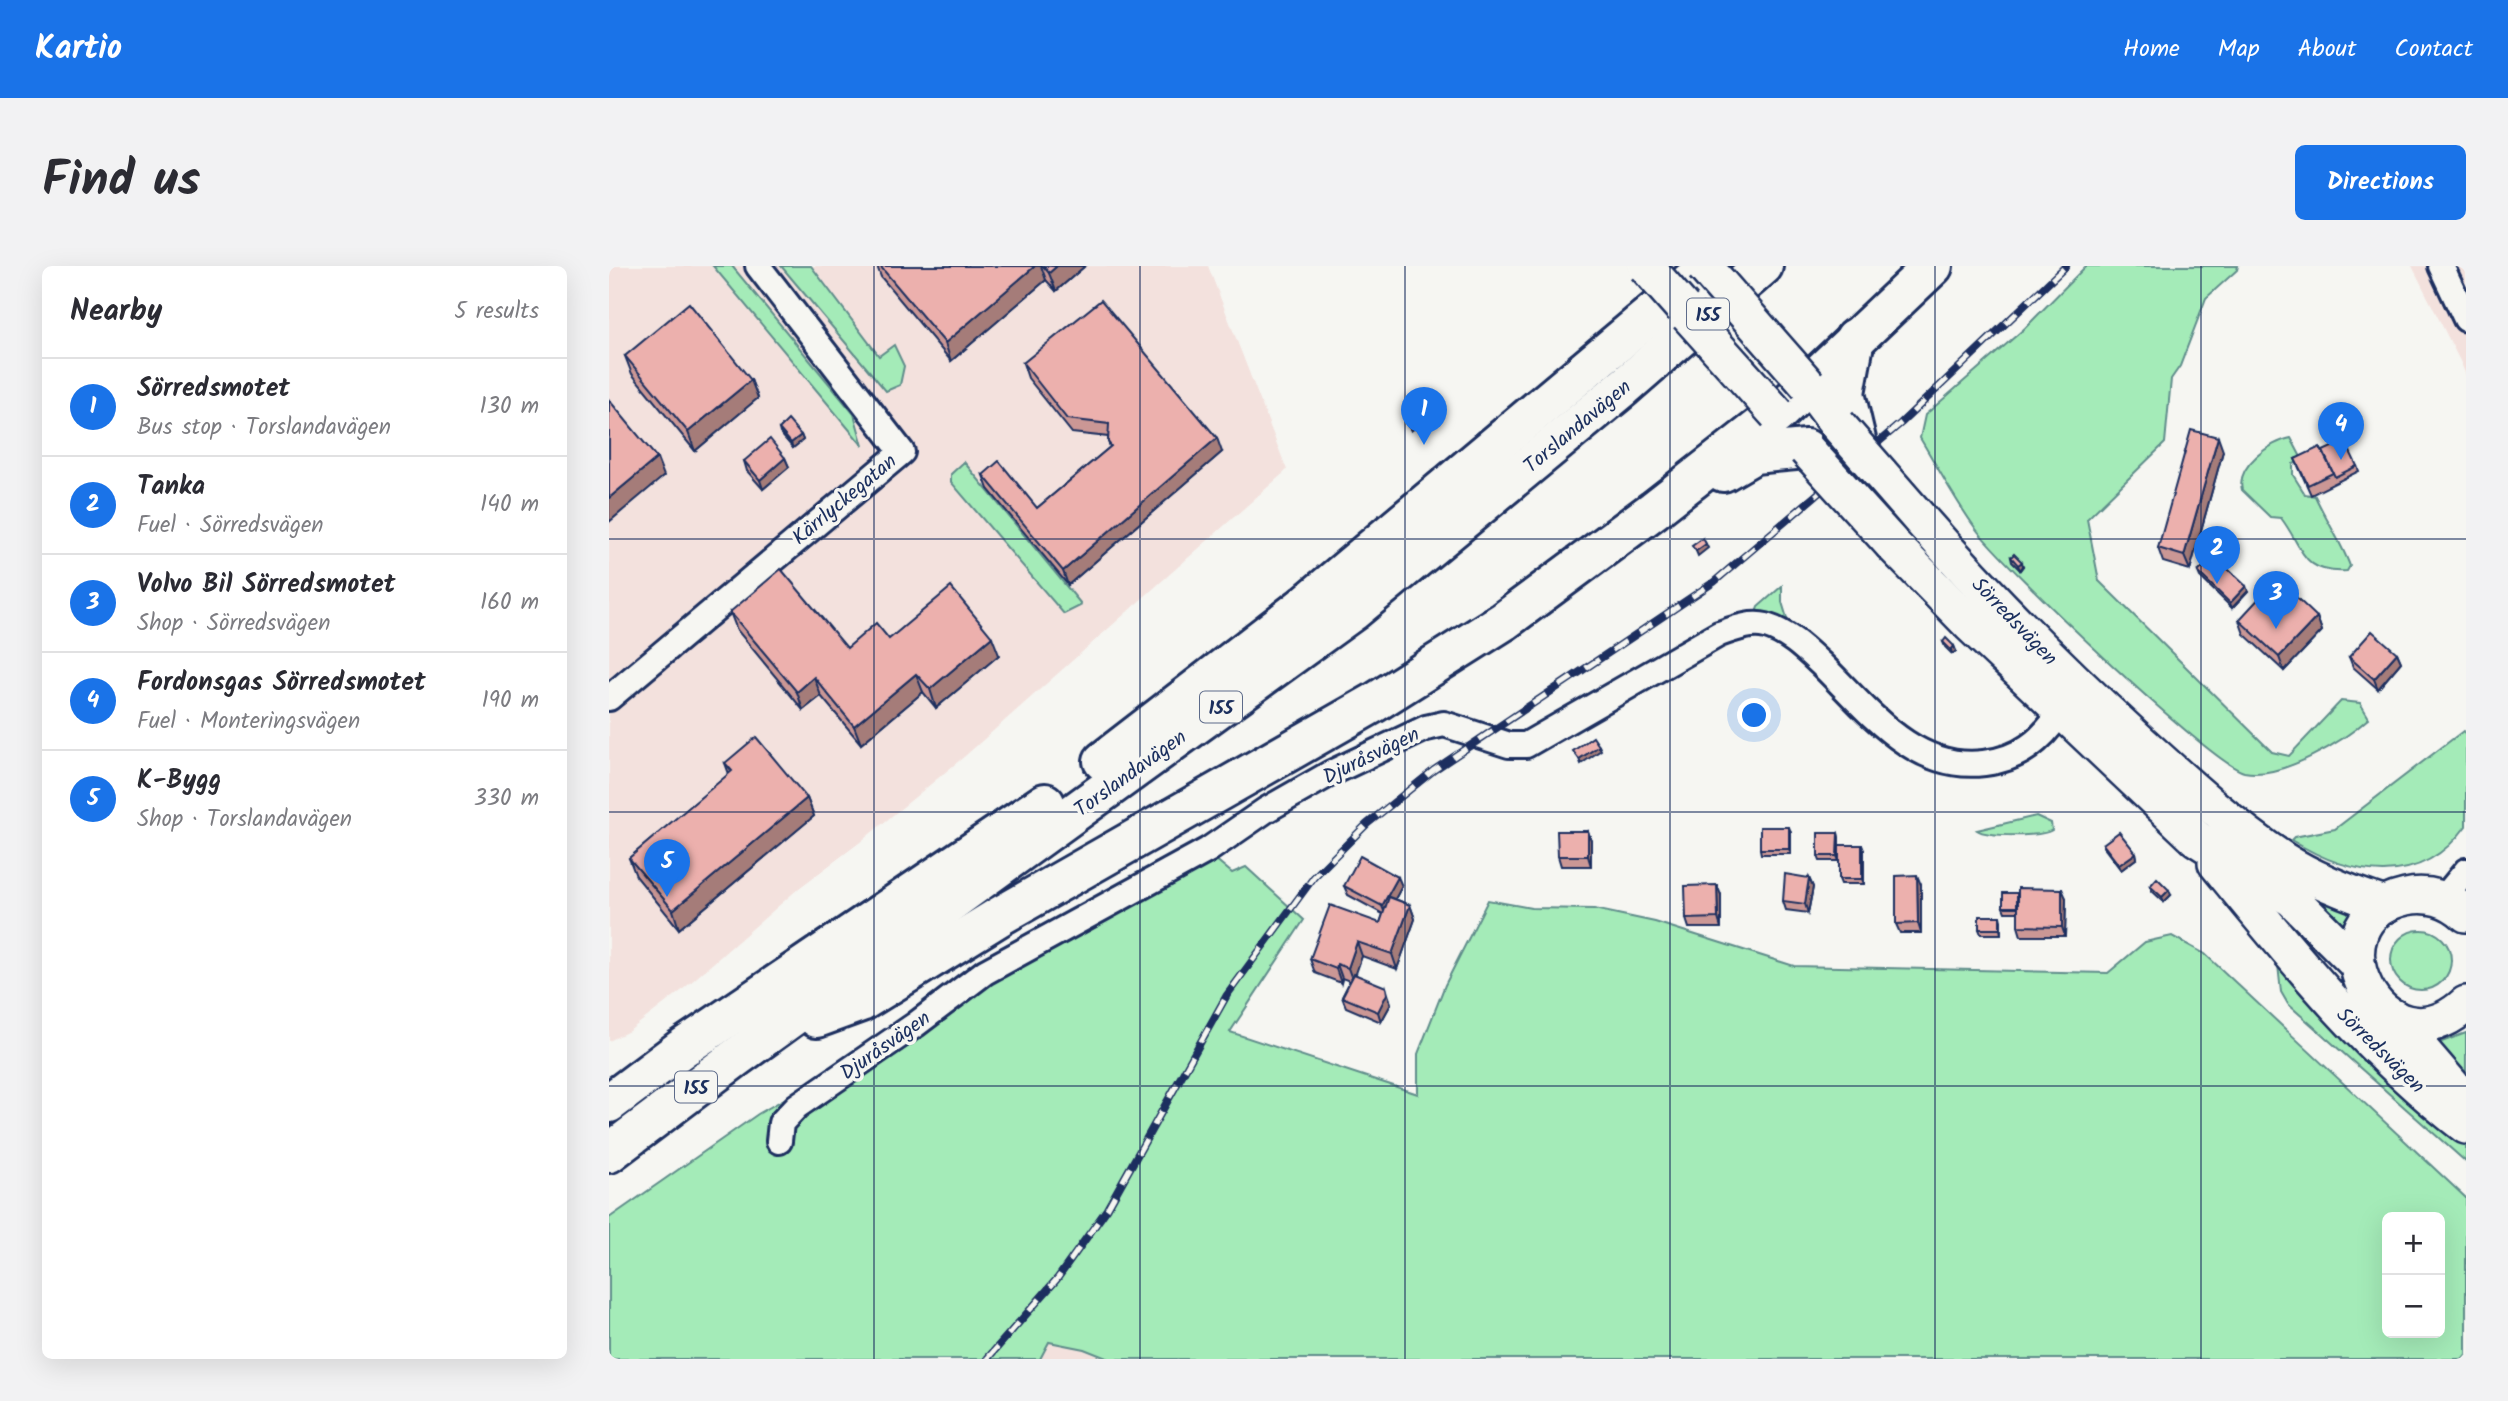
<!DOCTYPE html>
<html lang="en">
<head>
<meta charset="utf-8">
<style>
	body { margin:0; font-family:Kalam,sans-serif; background:#f2f2f3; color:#2b2b33 }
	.controls { position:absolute; right:21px; bottom:21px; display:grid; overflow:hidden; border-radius:10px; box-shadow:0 7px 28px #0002 }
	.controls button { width:63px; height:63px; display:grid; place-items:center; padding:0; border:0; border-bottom:2px solid #e1e1e2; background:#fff; color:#2b2b33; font:35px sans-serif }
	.you { position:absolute; left:1146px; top:450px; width:24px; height:24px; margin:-18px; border:5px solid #fff; border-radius:50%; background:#1a73e8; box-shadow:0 0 0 10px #1a73e833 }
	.badge { display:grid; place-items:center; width:46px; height:46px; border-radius:50%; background:#1a73e8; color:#fff; font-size:23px; font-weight:700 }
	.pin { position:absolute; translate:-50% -58px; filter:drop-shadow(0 2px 4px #0008) }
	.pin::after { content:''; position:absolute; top:37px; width:24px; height:21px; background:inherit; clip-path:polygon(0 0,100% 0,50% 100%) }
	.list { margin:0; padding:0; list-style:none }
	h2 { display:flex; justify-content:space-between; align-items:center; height:91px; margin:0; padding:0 28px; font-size:30px }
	h2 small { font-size:23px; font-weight:400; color:#7c7c81 }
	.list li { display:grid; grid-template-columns:46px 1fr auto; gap:21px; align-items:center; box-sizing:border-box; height:98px; padding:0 28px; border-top:2px solid #e1e1e2 }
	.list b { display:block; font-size:26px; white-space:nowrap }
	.list p { margin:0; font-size:23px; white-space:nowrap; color:#7c7c81 }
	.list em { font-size:23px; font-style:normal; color:#7c7c81 }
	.map { position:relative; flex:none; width:1857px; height:1093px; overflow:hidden; border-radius:10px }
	header { display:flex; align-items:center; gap:42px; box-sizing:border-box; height:98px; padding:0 35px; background:#1a73e8; color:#fff }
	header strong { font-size:33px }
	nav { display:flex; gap:38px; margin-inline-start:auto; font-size:24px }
	.intro { display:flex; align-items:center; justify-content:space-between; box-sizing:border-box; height:168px; padding:0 42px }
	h1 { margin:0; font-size:49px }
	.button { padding:18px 32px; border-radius:10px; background:#1a73e8; color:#fff; font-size:24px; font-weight:700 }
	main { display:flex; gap:42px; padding:0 42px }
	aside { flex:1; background:#fff; border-radius:10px; box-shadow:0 7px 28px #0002 }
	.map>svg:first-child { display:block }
</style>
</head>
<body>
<header>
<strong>Kartio</strong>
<nav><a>Home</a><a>Map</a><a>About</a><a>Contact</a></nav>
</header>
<div class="intro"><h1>Find us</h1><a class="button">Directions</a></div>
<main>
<aside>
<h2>Nearby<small>5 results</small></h2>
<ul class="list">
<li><span class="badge">1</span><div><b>Sörredsmotet</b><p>Bus stop · Torslandavägen</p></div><em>130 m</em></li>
<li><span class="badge">2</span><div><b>Tanka</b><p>Fuel · Sörredsvägen</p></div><em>140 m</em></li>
<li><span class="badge">3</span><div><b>Volvo Bil Sörredsmotet</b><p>Shop · Sörredsvägen</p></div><em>160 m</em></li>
<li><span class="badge">4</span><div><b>Fordonsgas Sörredsmotet</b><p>Fuel · Monteringsvägen</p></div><em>190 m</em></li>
<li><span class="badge">5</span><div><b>K-Bygg</b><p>Shop · Torslandavägen</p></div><em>330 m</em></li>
</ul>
</aside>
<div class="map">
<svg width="1857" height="1093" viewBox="0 0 1857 1093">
	<rect width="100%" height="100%" fill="#f6f6f2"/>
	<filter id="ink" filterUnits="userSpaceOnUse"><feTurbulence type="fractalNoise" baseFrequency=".0143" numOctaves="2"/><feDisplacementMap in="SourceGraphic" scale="14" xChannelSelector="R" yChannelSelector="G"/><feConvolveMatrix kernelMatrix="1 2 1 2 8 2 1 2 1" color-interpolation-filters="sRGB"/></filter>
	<g filter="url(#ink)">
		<g fill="#f3e1dd">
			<path d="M 0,0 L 599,0 L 678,204 L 356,490 L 250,577 L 190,622 L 72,725 L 20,765 L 0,775 Z"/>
			<path d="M 1803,0 L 1857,0 L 1857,109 L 1851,95 Z"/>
			<path d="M 440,1076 L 475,1083 L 500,1093 L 431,1093 Z"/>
		</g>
		<g fill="#a4ebb8" stroke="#608d8b" stroke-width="2" fill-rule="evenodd">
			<path d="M 104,0 L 123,0 L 245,148 L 254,180 Z"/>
			<path d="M 172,0 L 202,0 L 270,90 L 285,79 L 295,100 L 291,119 L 277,125 Z"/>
			<path d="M 1477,0 L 1629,0 L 1628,4 L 1597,32 L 1571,100 L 1562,113 L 1556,177 L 1478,253 L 1490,315 L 1663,486 L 1680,490 L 1732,435 L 1751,437 L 1760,452 C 1735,475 1672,514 1635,506 C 1602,498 1394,299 1367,263 C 1346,234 1329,202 1311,172 L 1316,149 L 1416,62 Z"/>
			<path d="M 1682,172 L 1694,195 L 1684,198 L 1684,209 L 1696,228 L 1706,230 C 1717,254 1732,276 1741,300 L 1738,305 C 1692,308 1695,282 1672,252 L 1661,251 L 1633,224 C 1627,200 1661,176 1682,172 Z"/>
			<path d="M 355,196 L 472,338 L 471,340 L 455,348 L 342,216 L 342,208 Z"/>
			<path d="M 1173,320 L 1173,336 L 1180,359 L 1147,347 L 1149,341 Z"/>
			<path d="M 1854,465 L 1857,468 L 1857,560 C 1811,624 1742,611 1682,574 L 1685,571 L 1726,563 Z"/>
			<path d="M 1427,550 L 1442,557 L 1443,564 C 1433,571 1378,571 1368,564 Z"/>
			<path d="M 587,577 L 623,607 L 637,601 L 695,654 L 621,766 L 809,828 L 809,788 L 836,719 L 879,634 L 922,642 L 985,643 L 1046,656 L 1185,700 L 1499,707 L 1536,676 L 1563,670 L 1596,688 L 1857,932 L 1857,1088 L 1853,1093 L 500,1093 L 475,1083 L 440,1076 L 431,1093 L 0,1093 L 0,952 L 149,848 L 196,821 L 363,704 ZM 1778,951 L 1831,951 L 1831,1067 L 1778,1067 Z"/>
			<path d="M 1701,625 L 1746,648 L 1747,672 L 1698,631 Z"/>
			<circle cx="1812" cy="694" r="30"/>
			<path d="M 1669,699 L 1857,876 L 1857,896 L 1679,738 L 1672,726 Z"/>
			<path d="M 1857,767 L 1857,819 L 1827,778 Z"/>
		</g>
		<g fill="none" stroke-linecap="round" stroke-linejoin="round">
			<defs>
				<g id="street">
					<path d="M 1832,0 L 1857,53"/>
					<path d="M 0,432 L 293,186 L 149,0"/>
					<path d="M 1834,633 L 1857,605"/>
					<path d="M 170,875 L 172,857 L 188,840 L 306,759 L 376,706 L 599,584 L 657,544 L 722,507 L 817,462 L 835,458 L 900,479 L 917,479 L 1110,368 C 1125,363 1141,356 1157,360 C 1180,367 1196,383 1213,399 C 1259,444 1305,506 1375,497 C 1411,493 1432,475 1452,446"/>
				</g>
				<g id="secondary">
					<path d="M 1199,119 L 1229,159"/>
					<path d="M 1311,253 C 1380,332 1454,406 1531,476 C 1577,518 1623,560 1674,594 C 1705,614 1742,628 1776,639"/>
					<path d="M 1284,279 L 1362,359 L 1587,572 L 1683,633 L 1747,697"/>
					<path d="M 1607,597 C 1684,691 1760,786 1857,860"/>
					<path d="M 1857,648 C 1841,633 1819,626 1797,631 C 1693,654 1773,815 1857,738"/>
					<path d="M 1784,751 L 1857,836"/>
				</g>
				<g id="primary">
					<path d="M 1246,72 L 1236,127 L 1249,182"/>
					<path d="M 1114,206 L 1145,188 L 1197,183"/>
					<path d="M 494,495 L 692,342 L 1100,0"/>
					<path d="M 208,752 L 252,736 L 391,650 L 765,437 L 895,355 L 1045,244 L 1168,148 L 1324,0"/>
					<path d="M 0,837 L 72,783 L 436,537"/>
					<path d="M 0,887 L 125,793 L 744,345 L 1015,121 L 1154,0"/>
				</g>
			</defs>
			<use href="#street" stroke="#1b2f5e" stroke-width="30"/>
			<use href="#secondary" stroke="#1b2f5e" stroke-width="40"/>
			<use href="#primary" stroke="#1b2f5e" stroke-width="44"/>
			<use href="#street" stroke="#f6f6f2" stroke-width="24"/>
			<use href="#secondary" stroke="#f6f6f2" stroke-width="35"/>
			<use href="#primary" stroke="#f6f6f2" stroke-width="38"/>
			<defs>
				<path id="rail" d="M 378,1093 L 448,1013 L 498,943 L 618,729 L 705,611 L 758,558 L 825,504 L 1105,316 L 1292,157 L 1457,0"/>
			</defs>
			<use href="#rail" stroke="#1b2f5e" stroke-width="8"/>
			<use href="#rail" stroke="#f6f6f2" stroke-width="5" stroke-dasharray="16" stroke-linecap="butt"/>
			<defs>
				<g id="secondary-bridge">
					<path d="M 1037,0 L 1074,42"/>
					<path d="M 1095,0 L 1199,119"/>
					<path d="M 1079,49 L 1168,148"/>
					<path d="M 1229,159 L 1311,253"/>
					<path d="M 1197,183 L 1284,279"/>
				</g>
			</defs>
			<use href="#secondary-bridge" stroke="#1b2f5e" stroke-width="40" stroke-linecap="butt"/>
			<use href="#secondary-bridge" stroke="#f6f6f2" stroke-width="35"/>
		</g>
		<g fill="#cb9795" stroke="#1b2f5e" stroke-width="2">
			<path d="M 268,0 L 476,0 L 447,25 L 437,14 L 342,95 L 272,11 Z"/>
			<path d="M 16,90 L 142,114 L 149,132 L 86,185 L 23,108 Z"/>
			<path d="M 414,97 L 613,186 L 459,319 L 379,223 L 374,209 L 428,242 L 501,181 L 499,176 L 499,171 L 463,167 L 419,112 Z"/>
			<path d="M 170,163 L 192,169 L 194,174 L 184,182 L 171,167 Z"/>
			<path d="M 1614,185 L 1581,304 L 1554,296 L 1549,282 Z"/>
			<path d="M 1714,185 L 1748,200 L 1750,205 L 1702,229 L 1686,193 Z"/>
			<path d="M 176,192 L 180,201 L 154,223 L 138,205 L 135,195 Z"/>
			<path d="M 1402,291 L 1414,300 L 1411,304 L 1403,296 Z"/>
			<path d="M 1589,306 L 1639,325 L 1623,342 L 1591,311 Z"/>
			<path d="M 121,346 L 238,382 L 280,373 L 390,389 L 327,442 L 314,426 L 252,478 L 212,430 L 194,444 L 128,364 Z"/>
			<path d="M 1708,351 L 1713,365 L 1675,405 L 1635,368 L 1630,354 Z"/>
			<path d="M 1334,376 L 1345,380 L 1347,385 L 1343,388 L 1336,381 Z"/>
			<path d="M 1788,387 L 1792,396 L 1769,423 L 1744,401 L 1740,391 Z"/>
			<path d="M 116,497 L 198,532 L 205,550 L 70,663 L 27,610 L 20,592 L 120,508 Z"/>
			<path d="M 979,565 L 982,574 L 982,600 L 952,600 L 949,590 Z"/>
			<path d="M 1182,566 L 1182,588 L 1152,588 L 1151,583 Z"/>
			<path d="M 1229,567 L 1230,572 L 1230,579 L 1255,584 L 1255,618 L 1232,618 L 1230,613 L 1230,595 L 1211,595 L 1209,590 Z"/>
			<path d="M 1494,578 L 1527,587 L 1528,592 L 1512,604 L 1496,583 Z"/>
			<path d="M 1200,612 L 1204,621 L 1199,647 L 1177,644 L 1174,635 Z"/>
			<path d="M 1312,619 L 1312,667 L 1291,667 L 1287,658 Z"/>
			<path d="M 735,620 L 793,620 L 786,633 L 801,639 L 806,653 L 788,703 L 753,690 L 746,708 L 780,731 L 782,738 L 772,756 L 737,741 L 733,731 L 741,715 L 733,712 L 732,717 L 706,707 L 701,693 L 771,657 L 774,648 L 739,629 Z"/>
			<path d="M 1541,620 L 1562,629 L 1555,636 L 1543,625 Z"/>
			<path d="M 1112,629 L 1112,662 L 1080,662 L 1077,653 Z"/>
			<path d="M 1457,632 L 1456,670 L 1412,670 L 1409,660 L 1409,646 L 1396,646 L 1394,641 Z"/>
			<path d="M 1392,655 L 1392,668 L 1372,668 L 1370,663 Z"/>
		</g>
		<g fill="#a57b79" stroke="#1b2f5e" stroke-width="2">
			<path d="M 426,0 L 432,0 L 437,14 L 342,95 L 336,77 Z"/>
			<path d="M 448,0 L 476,0 L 447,25 L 440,7 Z"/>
			<path d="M 142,114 L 149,132 L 86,185 L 79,166 Z"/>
			<path d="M 809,153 L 811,158 L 802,165 L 800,160 Z"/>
			<path d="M 192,169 L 194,174 L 184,182 L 182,177 Z"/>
			<path d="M 1609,171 L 1614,185 L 1581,304 L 1575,290 Z"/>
			<path d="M 608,172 L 613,186 L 459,319 L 454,305 Z"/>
			<path d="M 48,192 L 55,210 L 0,256 L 0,232 Z"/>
			<path d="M 176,192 L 180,201 L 154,223 L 151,214 Z"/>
			<path d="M 1097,278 L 1099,282 L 1089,290 L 1087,285 Z"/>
			<path d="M 1413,296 L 1414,300 L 1411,304 L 1409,299 Z"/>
			<path d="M 1637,320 L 1639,325 L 1623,342 L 1621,337 Z"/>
			<path d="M 1708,351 L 1713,365 L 1675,405 L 1670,391 Z"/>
			<path d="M 383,371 L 390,389 L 327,442 L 321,423 Z"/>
			<path d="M 1345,380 L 1347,385 L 1343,388 L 1342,384 Z"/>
			<path d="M 1788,387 L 1792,396 L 1769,423 L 1765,413 Z"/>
			<path d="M 307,408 L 314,426 L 252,478 L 245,460 Z"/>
			<path d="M 205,411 L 212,430 L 194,444 L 188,426 Z"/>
			<path d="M 990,480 L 992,484 L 972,498 L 970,493 Z"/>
			<path d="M 198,532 L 205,550 L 70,663 L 64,644 Z"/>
			<path d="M 1180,561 L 1182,566 L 1182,588 L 1180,583 Z"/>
			<path d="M 979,565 L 982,574 L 982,600 L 979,590 Z"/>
			<path d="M 1229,567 L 1230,572 L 1230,595 L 1228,590 Z"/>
			<path d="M 1253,579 L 1255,584 L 1255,618 L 1253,613 Z"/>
			<path d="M 1527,587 L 1528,592 L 1512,604 L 1510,599 Z"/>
			<path d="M 1308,609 L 1312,619 L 1312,667 L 1309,657 Z"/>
			<path d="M 789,611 L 793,620 L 777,650 L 773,640 Z"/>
			<path d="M 1200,612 L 1204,621 L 1199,647 L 1196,638 Z"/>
			<path d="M 1108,619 L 1112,629 L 1112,662 L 1109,652 Z"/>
			<path d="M 1453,623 L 1457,632 L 1456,670 L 1453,661 Z"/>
			<path d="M 1560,624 L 1562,629 L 1555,636 L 1553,631 Z"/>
			<path d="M 801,639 L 806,653 L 788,703 L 783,688 Z"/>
			<path d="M 1391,650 L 1392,655 L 1392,668 L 1391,663 Z"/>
			<path d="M 748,676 L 753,690 L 744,716 L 739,702 Z"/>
			<path d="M 728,698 L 733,712 L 732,717 L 727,703 Z"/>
			<path d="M 777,721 L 782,738 L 772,756 L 769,746 Z"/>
		</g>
		<g fill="#ecb0ad" stroke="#1b2f5e" stroke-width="2">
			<path d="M 271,0 L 426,0 L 336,77 Z"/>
			<path d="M 434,0 L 448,0 L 440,7 Z"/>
			<path d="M 492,34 L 608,172 L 454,305 L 374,209 L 390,195 L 428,242 L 502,180 L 499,176 L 500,158 L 458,153 L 414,97 Z"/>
			<path d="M 80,37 L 142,114 L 79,166 L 16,90 Z"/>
			<path d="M 0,134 L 48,192 L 0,232 Z"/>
			<path d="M 806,149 L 809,153 L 800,160 L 798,156 Z"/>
			<path d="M 179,154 L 192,169 L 182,177 L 170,163 Z"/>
			<path d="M 1582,164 L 1609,171 L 1575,290 L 1549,282 Z"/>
			<path d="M 161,173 L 176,192 L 151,214 L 135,195 Z"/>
			<path d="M 1736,175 L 1748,200 L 1726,211 L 1714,185 Z"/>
			<path d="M 1711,181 L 1724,207 L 1699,219 L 1686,193 Z"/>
			<path d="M 1094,272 L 1097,278 L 1087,285 L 1083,280 Z"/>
			<path d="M 1405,288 L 1413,296 L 1409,299 L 1402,291 Z"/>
			<path d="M 1605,290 L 1637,320 L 1621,337 L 1589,306 Z"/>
			<path d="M 172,303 L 238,382 L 267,357 L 280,373 L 342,321 L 383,371 L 321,423 L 307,408 L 245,460 L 205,411 L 188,426 L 121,346 Z"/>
			<path d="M 1668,313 L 1708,351 L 1670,391 L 1630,354 Z"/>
			<path d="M 1763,365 L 1788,387 L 1765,413 L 1740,391 Z"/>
			<path d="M 1337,372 L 1345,380 L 1342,384 L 1334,376 Z"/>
			<path d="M 147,471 L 198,532 L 64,644 L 20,592 L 123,505 L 116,497 Z"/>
			<path d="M 984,471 L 990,480 L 970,493 L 964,485 Z"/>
			<rect x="1151" y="561" width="29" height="22"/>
			<path d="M 948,565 L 979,565 L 979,590 L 949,590 Z"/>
			<path d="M 1510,566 L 1527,587 L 1510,599 L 1494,578 Z"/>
			<path d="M 1209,567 L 1229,567 L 1228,590 L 1209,590 Z"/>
			<rect x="1230" y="579" width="23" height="34"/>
			<path d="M 751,590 L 789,611 L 773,640 L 735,620 Z"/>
			<path d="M 1176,608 L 1200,612 L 1196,638 L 1174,635 Z"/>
			<path d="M 1308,609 L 1309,657 L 1287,658 L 1287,610 Z"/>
			<path d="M 1548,612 L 1560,624 L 1553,631 L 1541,620 Z"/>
			<path d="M 1108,619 L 1109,652 L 1077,653 L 1076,620 Z"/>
			<path d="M 1409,622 L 1453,623 L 1453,661 L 1409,660 Z"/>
			<rect x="1394" y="627" width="14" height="14"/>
			<path d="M 780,631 L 801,639 L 783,688 L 748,676 L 739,702 L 728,698 L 727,703 L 701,693 L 721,639 L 771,657 Z"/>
			<rect x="1370" y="650" width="21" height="13"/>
			<path d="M 745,708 L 777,721 L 778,728 L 769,746 L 733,731 Z"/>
		</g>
	</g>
	<path fill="none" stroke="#1b2f5e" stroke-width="2" stroke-opacity="0.55" d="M 265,0 L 265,1093M 531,0 L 531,1093M 796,0 L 796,1093M 1061,0 L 1061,1093M 1326,0 L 1326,1093M 1592,0 L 1592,1093M 0,273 L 1857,273M 0,546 L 1857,546M 0,820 L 1857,820"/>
	<g text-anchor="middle" stroke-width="7" stroke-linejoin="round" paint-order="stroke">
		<g fill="#f6f6f2" stroke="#5d6b8a" stroke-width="2">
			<rect x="1078" y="32.5" width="42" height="31" rx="5"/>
			<rect x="591" y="425.5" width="42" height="31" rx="5"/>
			<rect x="66" y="805.5" width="42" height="31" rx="5"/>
		</g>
		<g font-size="19" font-weight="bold" fill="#1b2f5e">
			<text x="1099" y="55">155</text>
			<text x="612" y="448">155</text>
			<text x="87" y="828">155</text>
		</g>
		<g font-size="21" fill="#1b2f5e" stroke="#f6f6f2">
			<text transform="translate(968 160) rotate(-40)" y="7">Torslandavägen</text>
			<text transform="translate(235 233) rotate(-40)" y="7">Kärrlyckegatan</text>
			<text transform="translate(1406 355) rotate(46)" y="7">Sörredsvägen</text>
			<text transform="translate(762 489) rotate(-26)" y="7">Djuråsvägen</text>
			<text transform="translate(521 507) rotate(-36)" y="7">Torslandavägen</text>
			<text transform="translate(276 779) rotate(-35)" y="7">Djuråsvägen</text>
			<text transform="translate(1772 784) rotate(44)" y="7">Sörredsvägen</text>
		</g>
	</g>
</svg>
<div class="controls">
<button>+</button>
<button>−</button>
</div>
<div class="you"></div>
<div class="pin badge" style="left:815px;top:179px">1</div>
<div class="pin badge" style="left:1608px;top:318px">2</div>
<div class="pin badge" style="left:1667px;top:363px">3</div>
<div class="pin badge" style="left:1732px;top:194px">4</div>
<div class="pin badge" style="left:58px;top:631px">5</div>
</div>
</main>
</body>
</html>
